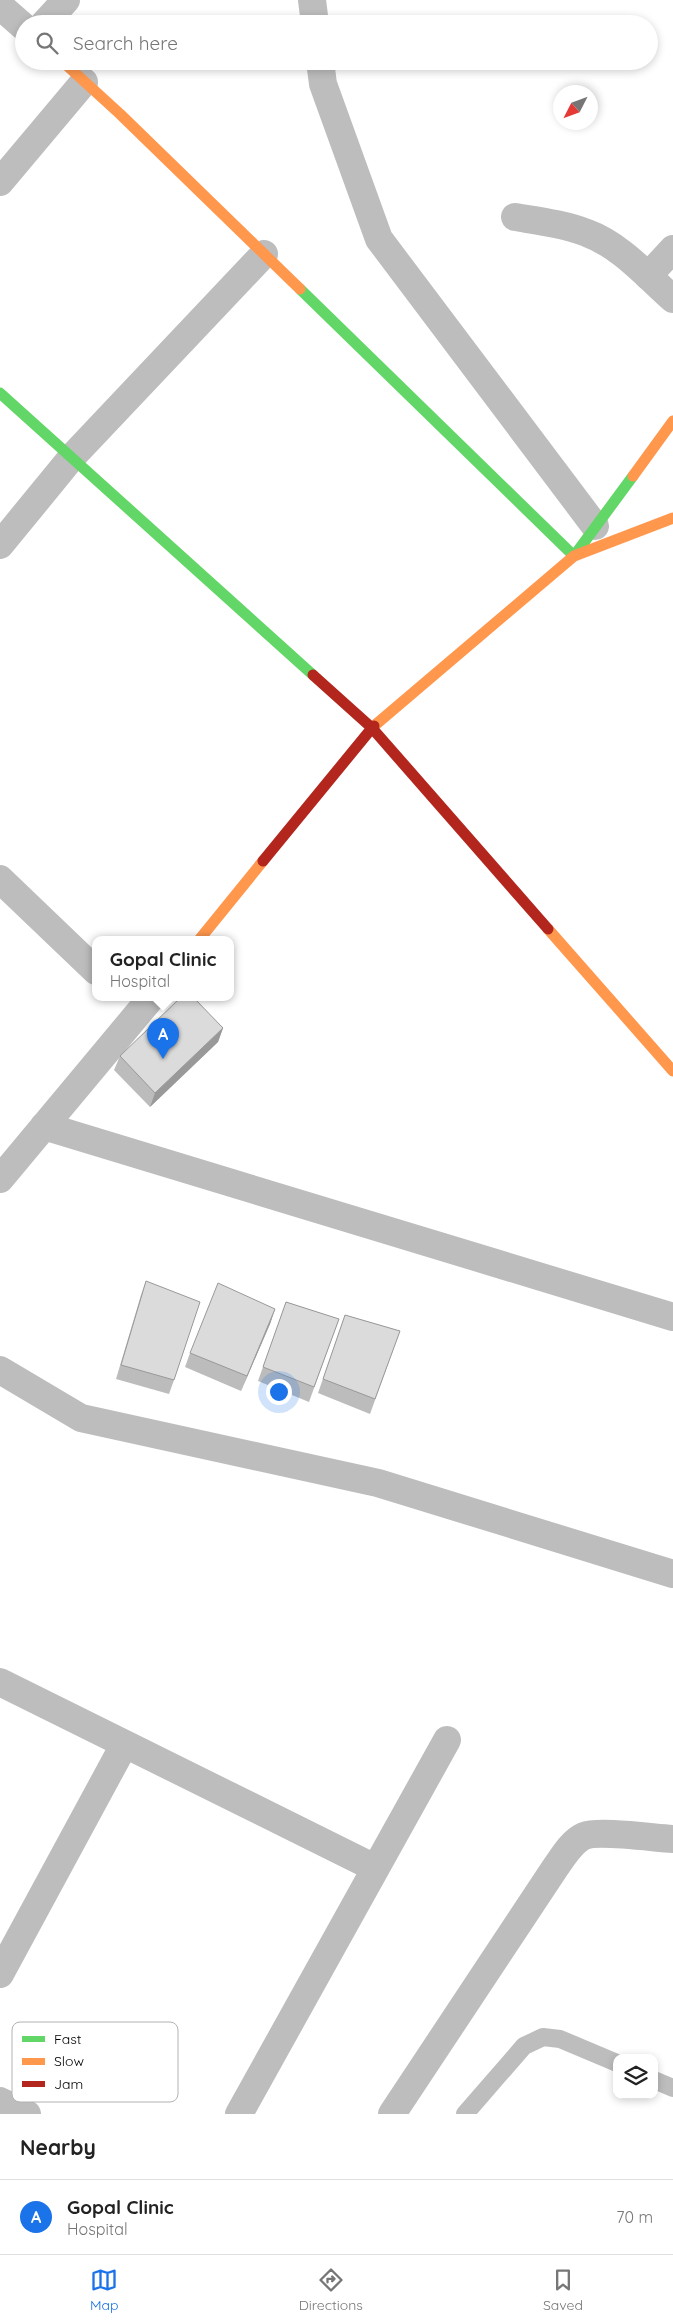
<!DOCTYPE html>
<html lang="en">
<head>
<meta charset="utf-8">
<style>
	body { margin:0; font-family:Quicksand,sans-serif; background:#f2f2f2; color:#222 }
	.controls { position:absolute; right:15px; bottom:15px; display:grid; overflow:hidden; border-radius:10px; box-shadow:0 2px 8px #0003 }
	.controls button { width:45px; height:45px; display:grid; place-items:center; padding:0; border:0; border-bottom:1px solid #e0e0e0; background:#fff; color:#222; font:25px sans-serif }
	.compass { position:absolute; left:553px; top:85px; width:45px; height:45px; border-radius:50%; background:#fff; box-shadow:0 2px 8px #0003; rotate:228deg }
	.you { position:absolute; left:278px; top:1391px; width:18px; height:18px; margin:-12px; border:4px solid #fff; border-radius:50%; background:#1a73e8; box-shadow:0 0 0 8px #1a73e833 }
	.badge { display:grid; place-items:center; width:32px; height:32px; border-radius:50%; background:#1a73e8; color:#fff; font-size:16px; font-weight:700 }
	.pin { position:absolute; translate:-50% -41px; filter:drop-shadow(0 1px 2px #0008) }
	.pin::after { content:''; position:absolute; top:26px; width:18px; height:15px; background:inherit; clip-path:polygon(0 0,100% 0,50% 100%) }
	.popup { position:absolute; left:92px; top:936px; width:142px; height:65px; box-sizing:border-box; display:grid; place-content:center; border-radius:10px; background:#fff; filter:drop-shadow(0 1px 4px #0005); font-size:16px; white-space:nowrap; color:#767676 }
	.popup b { font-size:19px; color:#222 }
	.popup::after { content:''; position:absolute; left:50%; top:100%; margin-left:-10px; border:10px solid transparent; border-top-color:#fff }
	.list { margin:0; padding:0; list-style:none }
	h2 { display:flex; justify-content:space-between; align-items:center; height:65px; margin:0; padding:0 20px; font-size:21px }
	h2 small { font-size:16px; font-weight:400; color:#767676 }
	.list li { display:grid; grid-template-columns:32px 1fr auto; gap:15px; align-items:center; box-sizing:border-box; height:75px; padding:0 20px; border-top:1px solid #e0e0e0 }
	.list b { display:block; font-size:19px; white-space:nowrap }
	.list p { margin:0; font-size:16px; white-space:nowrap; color:#767676 }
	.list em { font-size:16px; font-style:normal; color:#767676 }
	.icon { flex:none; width:28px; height:28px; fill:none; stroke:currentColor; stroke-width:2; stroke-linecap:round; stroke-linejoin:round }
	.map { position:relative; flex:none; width:673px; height:2114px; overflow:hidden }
	.search { position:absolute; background:#fff; box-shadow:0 2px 8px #0003; left:15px; right:15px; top:15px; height:55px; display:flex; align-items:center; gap:12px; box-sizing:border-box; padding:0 18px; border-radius:28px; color:#767676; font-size:19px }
	.sheet { height:140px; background:#fff }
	nav { display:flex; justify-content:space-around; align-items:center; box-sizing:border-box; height:70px; border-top:1px solid #e0e0e0; background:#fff; font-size:14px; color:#767676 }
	nav a { display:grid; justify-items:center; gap:2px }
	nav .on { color:#1a73e8 }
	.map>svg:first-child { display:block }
</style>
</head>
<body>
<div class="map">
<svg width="673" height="2114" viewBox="0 0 673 2114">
	<rect width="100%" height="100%" fill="#fff"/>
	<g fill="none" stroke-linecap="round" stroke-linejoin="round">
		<g stroke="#bdbdbd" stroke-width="18">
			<path d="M 654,2080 L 673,2088"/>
			<path d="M 465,2114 L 524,2046 L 543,2037 L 560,2039 L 617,2063"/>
		</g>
		<g stroke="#bdbdbd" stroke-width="28">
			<path d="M 312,0 L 315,24"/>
			<path d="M 0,6 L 24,27"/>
			<path d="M 44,24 L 66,0"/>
			<path d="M 320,61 L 323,84 L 379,239 L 595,526"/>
			<path d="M 0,182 L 84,82"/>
			<path d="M 515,217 C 539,221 564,224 587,233 C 620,245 647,276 673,299"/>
			<path d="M 648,276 L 673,249"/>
			<path d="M 0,545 L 72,457 L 264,254"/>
			<path d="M 0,879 L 96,971"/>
			<path d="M 44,1126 L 673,1317"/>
			<path d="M 0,1179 L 151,998"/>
			<path d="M 0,1370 L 81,1418 L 378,1483 L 673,1574"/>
			<path d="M 0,1682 L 375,1868"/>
			<path d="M 0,1974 L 124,1745"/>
			<path d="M 0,2101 L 27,2114"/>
			<path d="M 239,2114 L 447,1740"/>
			<path d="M 392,2114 L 555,1868 C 563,1857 571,1842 584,1836 C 599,1830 654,1838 673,1839"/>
		</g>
		<g stroke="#63d668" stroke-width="11">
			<path d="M 300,289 L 574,556 L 633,476"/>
			<path d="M 0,393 L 313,675"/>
		</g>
		<g stroke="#ff974d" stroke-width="11">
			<path d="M 62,61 L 120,114 L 300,289"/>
			<path d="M 633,476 L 673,421"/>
			<path d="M 374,726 L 574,556 L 673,518"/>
			<path d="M 548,929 L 673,1071"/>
			<path d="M 199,940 L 263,861"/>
		</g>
		<g stroke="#b3261e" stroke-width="11">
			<path d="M 374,726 L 372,728 L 548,929"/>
			<path d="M 263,861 L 372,728 L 313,675"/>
		</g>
	</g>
	<g fill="#bcbcbc">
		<path d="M 223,1028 L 218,1042 L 150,1107 L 114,1070 L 120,1056 Z"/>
		<path d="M 146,1281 L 174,1380 L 169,1394 L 116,1379 L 141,1295 Z"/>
		<path d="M 286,1302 L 339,1319 L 309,1402 L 258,1381 Z"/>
		<path d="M 275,1309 L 270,1324 L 241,1391 L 185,1367 L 190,1353 Z"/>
		<path d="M 345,1315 L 400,1331 L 370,1414 L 318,1393 Z"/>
	</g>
	<g fill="#999">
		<path d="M 223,1028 L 218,1042 L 150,1107 L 155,1093 Z"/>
		<path d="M 275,1309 L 270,1324 L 241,1391 L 247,1376 Z"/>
	</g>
	<g fill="#dbdbdb" stroke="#999">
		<path d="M 180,998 L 194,998 L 223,1028 L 155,1093 L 120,1056 Z"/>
		<path d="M 146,1281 L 200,1302 L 174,1380 L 121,1365 Z"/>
		<path d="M 218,1283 L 275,1309 L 247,1376 L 190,1353 Z"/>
		<path d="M 286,1302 L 339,1319 L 314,1387 L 263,1367 Z"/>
		<path d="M 345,1315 L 400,1331 L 375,1399 L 323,1379 Z"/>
	</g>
	<rect x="12" y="2022" width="166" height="80" rx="8" fill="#fff" stroke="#b2b2b2" stroke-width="1"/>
	<rect x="22" y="2036" width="23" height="6" fill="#63d668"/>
	<rect x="22" y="2058" width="23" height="7" fill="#ff974d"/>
	<rect x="22" y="2081" width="23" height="6" fill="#b3261e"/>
	<g font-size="14" fill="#000">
		<text x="54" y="2044">Fast</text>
		<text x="54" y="2066">Slow</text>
		<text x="54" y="2089">Jam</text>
	</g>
</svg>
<div class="controls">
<button><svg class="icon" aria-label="layers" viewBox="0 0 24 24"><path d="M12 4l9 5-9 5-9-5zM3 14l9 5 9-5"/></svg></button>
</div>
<svg class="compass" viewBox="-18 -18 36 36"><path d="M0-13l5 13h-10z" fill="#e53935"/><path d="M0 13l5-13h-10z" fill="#767676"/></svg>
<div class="you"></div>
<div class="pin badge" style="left:163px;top:1059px">A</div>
<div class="popup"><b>Gopal Clinic</b>Hospital</div>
<div class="search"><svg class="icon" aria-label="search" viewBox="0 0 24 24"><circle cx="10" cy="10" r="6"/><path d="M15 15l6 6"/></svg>Search here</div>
</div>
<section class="sheet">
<h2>Nearby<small></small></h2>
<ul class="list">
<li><span class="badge">A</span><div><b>Gopal Clinic</b><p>Hospital</p></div><em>70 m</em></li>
</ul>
</section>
<nav>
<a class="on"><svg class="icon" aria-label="map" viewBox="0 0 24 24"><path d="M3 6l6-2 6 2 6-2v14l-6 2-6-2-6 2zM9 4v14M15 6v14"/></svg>Map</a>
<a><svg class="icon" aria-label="directions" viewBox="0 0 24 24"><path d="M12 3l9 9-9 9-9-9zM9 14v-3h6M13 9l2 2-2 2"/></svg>Directions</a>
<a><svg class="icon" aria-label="saved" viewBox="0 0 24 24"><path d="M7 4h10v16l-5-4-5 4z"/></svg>Saved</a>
</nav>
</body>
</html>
